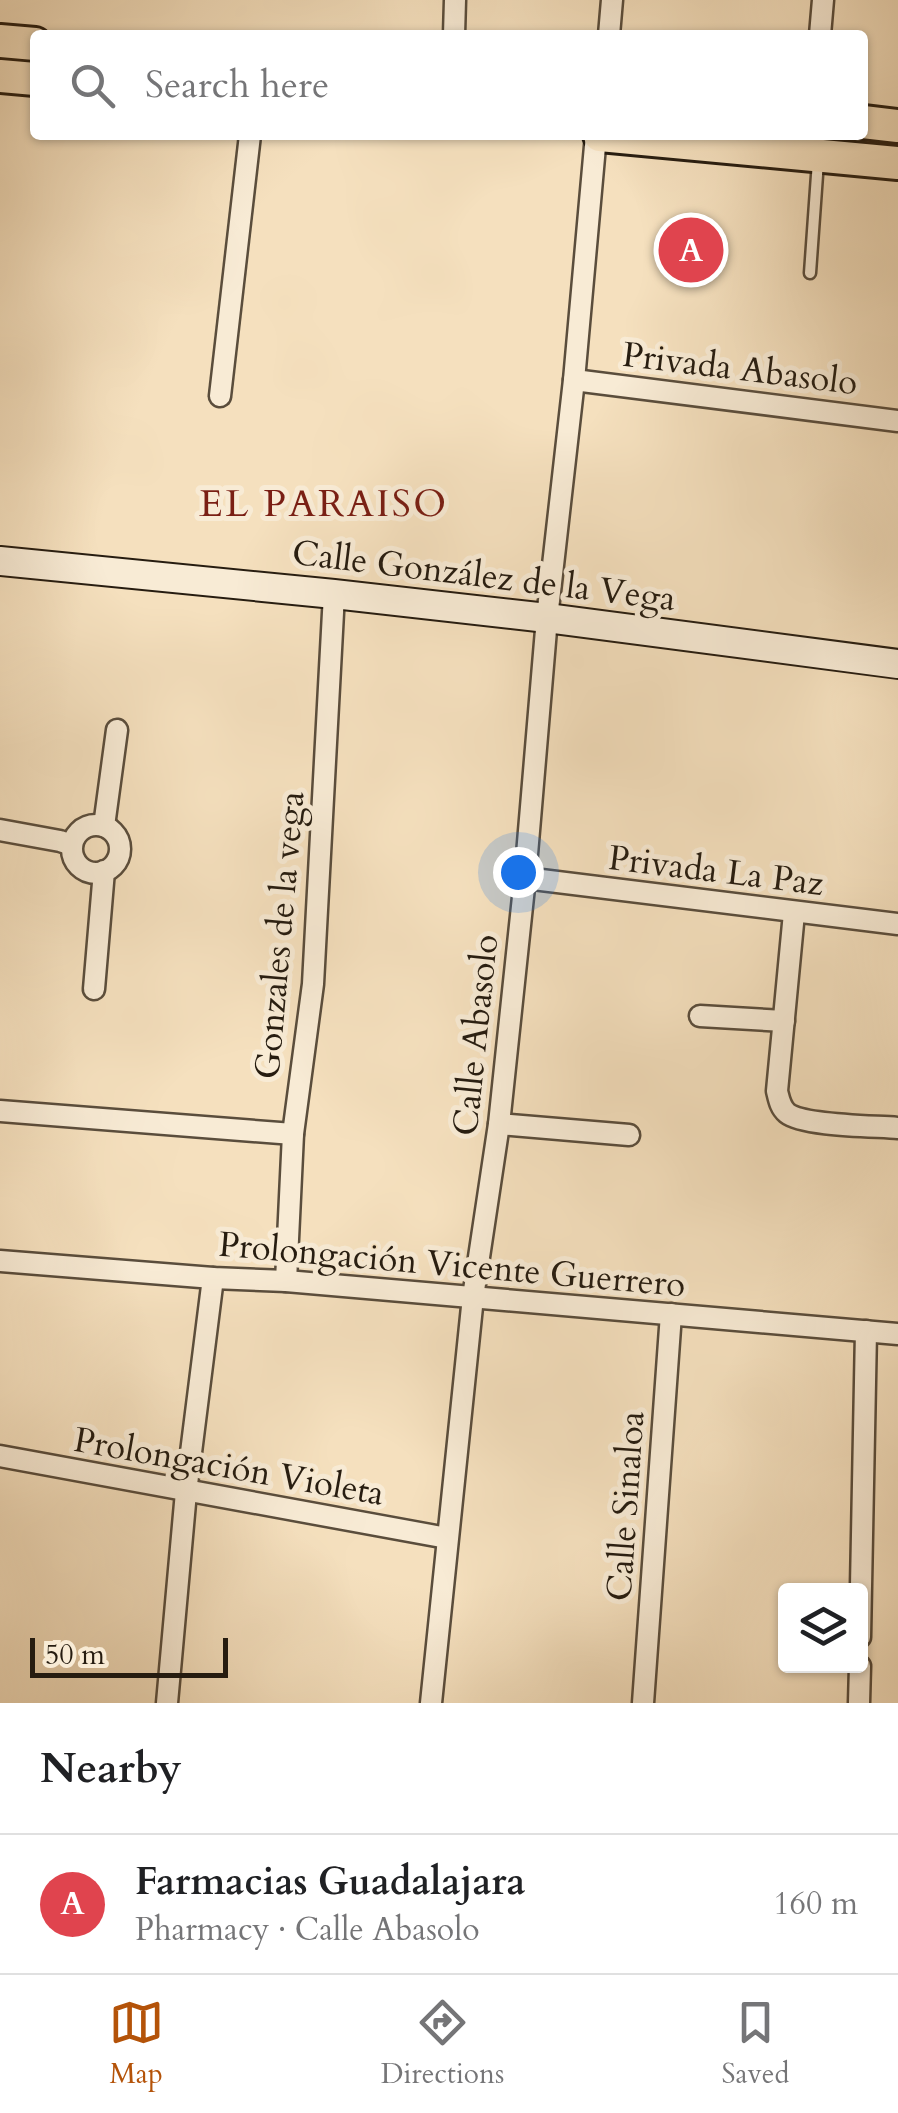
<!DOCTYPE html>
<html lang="en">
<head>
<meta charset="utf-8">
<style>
	body { margin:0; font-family:Cardo,serif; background:#f2f2f2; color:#202124 }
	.controls { position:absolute; right:30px; bottom:30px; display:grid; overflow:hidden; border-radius:10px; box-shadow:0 2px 8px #0004 }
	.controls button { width:90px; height:90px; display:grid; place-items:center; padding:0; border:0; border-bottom:2px solid #e0e0e0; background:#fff; color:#202124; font:50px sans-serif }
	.scale { position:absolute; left:30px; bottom:25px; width:198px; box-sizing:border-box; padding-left:10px; border:5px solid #261c10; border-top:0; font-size:28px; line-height:35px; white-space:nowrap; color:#261c10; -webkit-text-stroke:8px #f8ebd5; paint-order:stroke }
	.you { position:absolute; left:518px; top:872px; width:35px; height:35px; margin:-25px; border:8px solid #fff; border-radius:50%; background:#1a73e8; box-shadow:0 0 0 15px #1a73e833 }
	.badge { display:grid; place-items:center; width:65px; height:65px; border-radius:50%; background:#b45309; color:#fff; font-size:32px; font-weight:700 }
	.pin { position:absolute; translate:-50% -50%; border:5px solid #fff; box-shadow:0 2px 10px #0006 }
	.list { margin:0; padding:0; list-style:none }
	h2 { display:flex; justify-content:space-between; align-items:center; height:130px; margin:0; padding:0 40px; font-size:42px }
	h2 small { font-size:32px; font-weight:400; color:#757577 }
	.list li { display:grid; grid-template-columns:65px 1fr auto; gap:30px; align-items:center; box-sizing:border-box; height:140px; padding:0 40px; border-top:2px solid #e0e0e0 }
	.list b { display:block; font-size:38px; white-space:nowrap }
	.list p { margin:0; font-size:32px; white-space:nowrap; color:#757577 }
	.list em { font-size:32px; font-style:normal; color:#757577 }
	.icon { flex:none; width:55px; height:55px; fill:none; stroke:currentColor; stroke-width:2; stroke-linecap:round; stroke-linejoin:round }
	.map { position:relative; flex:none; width:898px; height:1703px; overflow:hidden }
	.search { position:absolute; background:#fff; box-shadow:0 2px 8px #0004; left:30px; right:30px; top:30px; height:110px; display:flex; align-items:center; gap:25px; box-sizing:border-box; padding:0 35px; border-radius:10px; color:#757577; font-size:38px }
	.sheet { height:270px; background:#fff }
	nav { display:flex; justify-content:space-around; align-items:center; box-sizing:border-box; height:140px; border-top:2px solid #e0e0e0; background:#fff; font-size:28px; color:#757577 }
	nav a { display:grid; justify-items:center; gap:5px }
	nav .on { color:#b45309 }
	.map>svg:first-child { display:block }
</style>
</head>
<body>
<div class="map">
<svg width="898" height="1703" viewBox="0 0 898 1703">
	<rect width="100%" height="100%" fill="#f5e0be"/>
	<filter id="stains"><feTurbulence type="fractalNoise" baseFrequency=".002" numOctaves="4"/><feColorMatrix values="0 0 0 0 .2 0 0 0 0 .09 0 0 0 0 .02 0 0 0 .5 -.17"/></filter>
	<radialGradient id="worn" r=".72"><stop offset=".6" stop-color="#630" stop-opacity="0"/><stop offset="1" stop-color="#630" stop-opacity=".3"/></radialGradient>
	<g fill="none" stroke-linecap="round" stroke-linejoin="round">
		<defs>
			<path id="lane" d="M 810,273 L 818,161"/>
			<g id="street">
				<path d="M 454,35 L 455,0"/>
				<path d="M 609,35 L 612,0"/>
				<path d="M 820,35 L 823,0"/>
				<path d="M 574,380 L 898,421"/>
				<path d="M 220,396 L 250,135"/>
				<circle cx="96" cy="849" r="24"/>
				<path d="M 104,826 L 117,730"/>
				<path d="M 0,830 L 60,841 L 72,845"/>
				<path d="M 525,878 L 898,924"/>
				<path d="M 794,913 L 777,1091 C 779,1099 780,1107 787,1113 C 803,1126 874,1126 898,1128"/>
				<path d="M 94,989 L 104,871"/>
				<path d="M 700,1016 L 784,1021"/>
				<path d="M 0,1111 L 293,1134"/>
				<path d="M 499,1124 L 629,1135"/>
				<path d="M 0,1261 L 213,1278 L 286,1281 L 898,1334"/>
				<path d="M 286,1281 L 293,1134 L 313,984 L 334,594"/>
				<path d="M 0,1456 L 447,1538"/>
				<path d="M 860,1637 L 866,1331"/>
				<path d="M 167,1703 L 186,1492 L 213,1278"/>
				<path d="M 431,1703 L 473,1297 L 499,1124 L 525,878 L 547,618 L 574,380 L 596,135"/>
				<path d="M 643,1703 L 671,1314"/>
				<path d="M 859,1703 L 860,1666"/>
			</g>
			<path id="secondary" d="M 0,561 L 334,594 L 547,618 L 898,664"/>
			<g id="primary">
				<path d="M 0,41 L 35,44"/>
				<path d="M 0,76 L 35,79"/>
				<path d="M 863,122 L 898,126"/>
				<path d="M 600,135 L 898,163"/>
			</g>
		</defs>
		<use href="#lane" stroke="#5a4d3c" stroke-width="15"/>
		<use href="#street" stroke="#5a4d3c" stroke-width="25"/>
		<use href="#secondary" stroke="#261c10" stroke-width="32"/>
		<use href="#primary" stroke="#261c10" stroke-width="38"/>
		<use href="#lane" stroke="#f8ebd5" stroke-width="10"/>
		<use href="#street" stroke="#f8ebd5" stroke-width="20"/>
		<use href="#secondary" stroke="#f8ebd5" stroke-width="28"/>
		<use href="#primary" stroke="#f5e0be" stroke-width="32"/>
	</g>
	<g text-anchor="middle" stroke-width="10" stroke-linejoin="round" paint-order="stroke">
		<g font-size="35" fill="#261c10" stroke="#f8ebd5">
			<text transform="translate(740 368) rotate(7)" y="12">Privada Abasolo</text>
			<text transform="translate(484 575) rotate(7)" y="12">Calle González de la Vega</text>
			<text transform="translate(716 870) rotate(7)" y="12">Privada La Paz</text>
			<text transform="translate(279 935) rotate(-85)" y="12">Gonzales de la vega</text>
			<text transform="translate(475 1035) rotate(-84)" y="12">Calle Abasolo</text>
			<text transform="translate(452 1264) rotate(5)" y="12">Prolongación Vicente Guerrero</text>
			<text transform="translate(229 1466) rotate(10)" y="12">Prolongación Violeta</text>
			<text transform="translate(625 1506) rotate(-86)" y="12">Calle Sinaloa</text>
		</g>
		<g font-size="38" letter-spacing="2.5" fill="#7a1f14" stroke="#f8ebd5">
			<text x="324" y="516">EL PARAISO</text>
		</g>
	</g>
	<rect width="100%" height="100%" filter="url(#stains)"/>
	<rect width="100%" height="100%" fill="url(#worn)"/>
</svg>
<div class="controls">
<button><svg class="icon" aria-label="layers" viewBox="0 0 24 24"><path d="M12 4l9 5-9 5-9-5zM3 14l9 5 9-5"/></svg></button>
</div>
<div class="scale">50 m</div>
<div class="you"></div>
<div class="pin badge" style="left:691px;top:250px;background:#e0444e">A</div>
<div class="search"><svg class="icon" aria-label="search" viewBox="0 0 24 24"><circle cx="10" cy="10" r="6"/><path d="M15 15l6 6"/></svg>Search here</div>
</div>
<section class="sheet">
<h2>Nearby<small></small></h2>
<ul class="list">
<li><span class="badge" style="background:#e0444e">A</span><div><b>Farmacias Guadalajara</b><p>Pharmacy · Calle Abasolo</p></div><em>160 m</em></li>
</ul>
</section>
<nav>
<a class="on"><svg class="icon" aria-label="map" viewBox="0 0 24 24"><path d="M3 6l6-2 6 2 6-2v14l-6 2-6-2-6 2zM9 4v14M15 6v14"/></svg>Map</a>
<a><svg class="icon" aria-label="directions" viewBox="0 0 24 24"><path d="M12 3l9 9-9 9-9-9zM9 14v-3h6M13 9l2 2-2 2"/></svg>Directions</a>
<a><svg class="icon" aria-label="saved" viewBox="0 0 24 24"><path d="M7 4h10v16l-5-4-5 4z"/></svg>Saved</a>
</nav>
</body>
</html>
